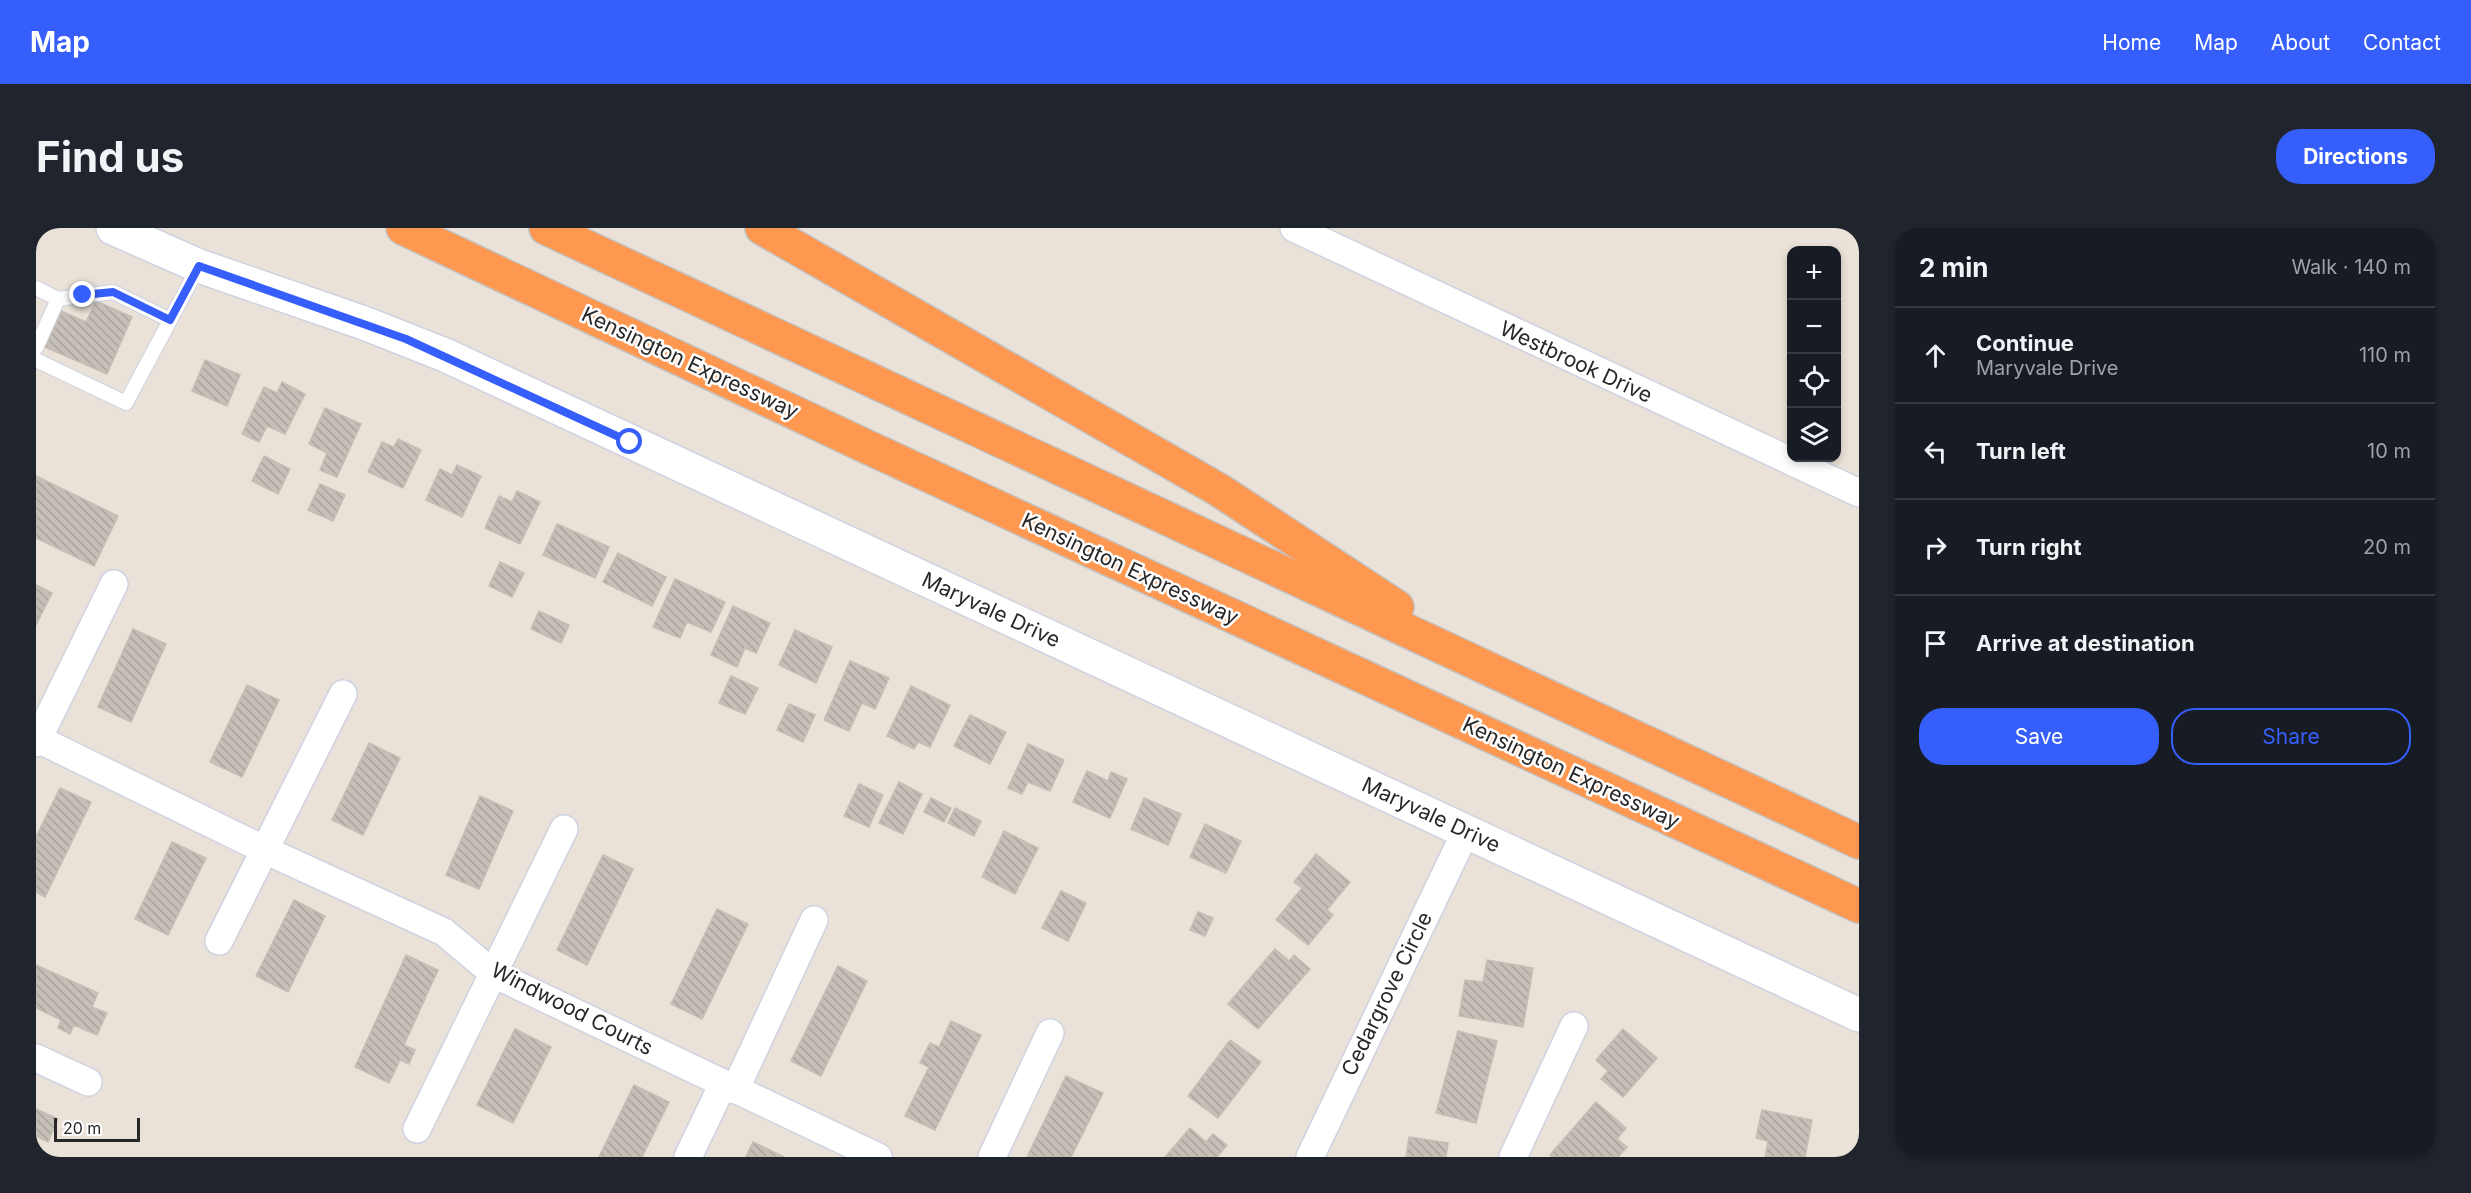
<!DOCTYPE html>
<html lang="en">
<head>
<meta charset="utf-8">
<style>
	body { margin:0; font-family:Inter,sans-serif; background:#20242c; color:#f1f3f6 }
	.controls { position:absolute; right:18px; top:18px; display:grid; overflow:hidden; border-radius:12px; box-shadow:0 3px 9px #0003 }
	.controls button { width:54px; height:54px; display:grid; place-items:center; padding:0; border:0; border-bottom:2px solid #363941; background:#171b24; color:#f1f3f6; font:30px sans-serif }
	.scale { position:absolute; left:18px; bottom:15px; width:86px; box-sizing:border-box; padding-left:6px; border:3px solid #272727; border-top:0; font-size:16px; line-height:21px; white-space:nowrap; color:#272727; -webkit-text-stroke:4px #fff; paint-order:stroke }
	.stop { position:absolute; width:18px; height:18px; margin:-14px; border:4px solid #365efa; border-radius:50%; background:#fff }
	.stop.end { background:#365efa; border-color:#fff; box-shadow:0 2px 6px #0008 }
	.list { margin:0; padding:0; list-style:none }
	h2 { display:flex; justify-content:space-between; align-items:center; height:78px; margin:0; padding:0 24px; font-size:26px }
	h2 small { font-size:20px; font-weight:400; color:#9ea1a6 }
	.list li { display:grid; grid-template-columns:39px 1fr auto; gap:18px; align-items:center; box-sizing:border-box; height:96px; padding:0 24px; border-top:2px solid #363941 }
	.list b { display:block; font-size:22px; white-space:nowrap }
	.list p { margin:0; font-size:20px; white-space:nowrap; color:#9ea1a6 }
	.list em { font-size:20px; font-style:normal; color:#9ea1a6 }
	.actions { display:flex; gap:12px; padding:18px 24px }
	.actions a { flex:1; padding:14px 0; border:2px solid #365efa; border-radius:24px; text-align:center; font-size:21px; color:#365efa }
	.actions .main { background:#365efa; color:#fff }
	.icon { flex:none; width:33px; height:33px; fill:none; stroke:currentColor; stroke-width:2; stroke-linecap:round; stroke-linejoin:round }
	.map { position:relative; flex:none; width:1823px; height:929px; overflow:hidden; border-radius:24px }
	header { display:flex; align-items:center; gap:36px; box-sizing:border-box; height:84px; padding:0 30px; background:#365efa; color:#fff }
	header strong { font-size:28px }
	nav { display:flex; gap:33px; margin-inline-start:auto; font-size:21px }
	.intro { display:flex; align-items:center; justify-content:space-between; box-sizing:border-box; height:144px; padding:0 36px }
	h1 { margin:0; font-size:42px }
	.button { padding:15px 27px; border-radius:24px; background:#365efa; color:#fff; font-size:21px; font-weight:700 }
	main { display:flex; gap:36px; padding:0 36px }
	aside { flex:1; background:#171b24; border-radius:24px; box-shadow:0 3px 9px #0003 }
	.map>svg:first-child { display:block }
</style>
</head>
<body>
<header>
<strong>Map</strong>
<nav><a>Home</a><a>Map</a><a>About</a><a>Contact</a></nav>
</header>
<div class="intro"><h1>Find us</h1><a class="button">Directions</a></div>
<main>
<div class="map">
<svg width="1823" height="929" viewBox="0 0 1823 929">
	<defs>
		<pattern id="building-back-hatch" width="6" height="6" patternUnits="userSpaceOnUse" patternTransform="scale(1.5)"><rect width="6" height="6" fill="#c5bfb8"/><path d="M-1 5l2 2M0 0l6 6M5-1l2 2" fill="none" stroke="#a9a49e"/></pattern>
	</defs>
	<rect width="100%" height="100%" fill="#eae2d8"/>
	<g fill="url(#building-back-hatch)" stroke="#c5beb2" stroke-width="1.5">
		<path d="M 60,73 L 96,89 L 71,146 L 9,119 L 25,83 L 50,94 Z"/>
		<path d="M 169,132 L 204,147 L 191,178 L 156,163 Z"/>
		<path d="M 246,154 L 269,166 L 249,206 L 231,198 L 223,214 L 206,206 L 228,159 L 241,165 Z"/>
		<path d="M 289,180 L 325,196 L 301,249 L 284,242 L 291,225 L 273,216 Z"/>
		<path d="M 362,211 L 385,222 L 367,260 L 332,244 L 346,214 L 358,219 Z"/>
		<path d="M 228,228 L 254,241 L 242,266 L 216,253 Z"/>
		<path d="M 421,237 L 445,248 L 426,289 L 390,272 L 404,241 L 416,247 Z"/>
		<path d="M 0,248 L 82,288 L 58,338 L 0,310 Z"/>
		<path d="M 284,256 L 309,267 L 297,293 L 272,282 Z"/>
		<path d="M 481,263 L 504,274 L 484,316 L 449,300 L 463,268 L 476,274 Z"/>
		<path d="M 521,296 L 573,319 L 559,350 L 507,327 Z"/>
		<path d="M 582,325 L 630,349 L 616,378 L 567,354 Z"/>
		<path d="M 464,334 L 488,345 L 476,369 L 453,358 Z"/>
		<path d="M 639,351 L 689,374 L 675,404 L 651,394 L 644,410 L 617,399 Z"/>
		<path d="M 0,357 L 16,365 L 0,397 Z"/>
		<path d="M 697,378 L 734,395 L 720,425 L 709,420 L 701,439 L 675,427 Z"/>
		<path d="M 503,383 L 533,397 L 525,415 L 495,401 Z"/>
		<path d="M 97,401 L 130,416 L 95,494 L 62,479 Z"/>
		<path d="M 759,402 L 796,419 L 780,455 L 743,437 Z"/>
		<path d="M 814,433 L 853,450 L 839,481 L 826,475 L 813,503 L 788,492 Z"/>
		<path d="M 695,448 L 722,460 L 709,486 L 683,475 Z"/>
		<path d="M 211,457 L 243,472 L 206,549 L 174,534 Z"/>
		<path d="M 875,458 L 914,477 L 894,519 L 882,514 L 878,521 L 851,508 Z"/>
		<path d="M 753,476 L 779,487 L 767,514 L 741,502 Z"/>
		<path d="M 934,487 L 970,504 L 954,536 L 918,518 Z"/>
		<path d="M 333,515 L 364,530 L 327,607 L 296,592 Z"/>
		<path d="M 992,516 L 1028,532 L 1014,563 L 992,554 L 986,566 L 972,560 Z"/>
		<path d="M 1051,543 L 1072,553 L 1075,544 L 1091,551 L 1074,590 L 1037,574 Z"/>
		<path d="M 863,554 L 886,566 L 867,606 L 843,595 Z"/>
		<path d="M 823,556 L 847,567 L 833,599 L 808,588 Z"/>
		<path d="M 24,560 L 55,574 L 9,669 L 0,664 L 0,609 Z"/>
		<path d="M 444,568 L 477,583 L 443,661 L 410,647 Z"/>
		<path d="M 895,570 L 915,580 L 908,594 L 888,584 Z"/>
		<path d="M 1108,570 L 1145,586 L 1132,617 L 1095,601 Z"/>
		<path d="M 919,580 L 945,593 L 938,608 L 912,595 Z"/>
		<path d="M 1169,596 L 1205,613 L 1190,645 L 1154,629 Z"/>
		<path d="M 968,603 L 1002,620 L 979,666 L 946,649 Z"/>
		<path d="M 136,614 L 170,630 L 132,707 L 99,691 Z"/>
		<path d="M 1280,626 L 1314,654 L 1291,682 L 1297,687 L 1272,717 L 1240,692 L 1266,660 L 1258,654 Z"/>
		<path d="M 567,627 L 597,641 L 551,737 L 521,722 Z"/>
		<path d="M 1025,663 L 1050,675 L 1032,713 L 1006,700 Z"/>
		<path d="M 258,672 L 289,688 L 252,764 L 220,748 Z"/>
		<path d="M 681,681 L 712,696 L 666,791 L 635,776 Z"/>
		<path d="M 1162,684 L 1177,690 L 1169,708 L 1154,702 Z"/>
		<path d="M 1239,721 L 1253,733 L 1258,727 L 1274,741 L 1222,801 L 1192,776 Z"/>
		<path d="M 370,727 L 402,742 L 368,817 L 379,822 L 373,836 L 364,832 L 353,855 L 319,839 Z"/>
		<path d="M 1451,732 L 1497,740 L 1487,799 L 1423,788 L 1429,752 L 1447,754 Z"/>
		<path d="M 0,737 L 62,765 L 56,779 L 71,785 L 61,807 L 38,797 L 34,806 L 22,800 L 25,792 L 0,780 Z"/>
		<path d="M 802,738 L 831,753 L 785,848 L 755,833 Z"/>
		<path d="M 915,793 L 945,807 L 899,902 L 869,888 L 893,839 L 884,835 L 894,815 L 903,819 Z"/>
		<path d="M 479,801 L 515,819 L 477,895 L 441,877 Z"/>
		<path d="M 1587,801 L 1621,830 L 1587,869 L 1565,851 L 1572,843 L 1560,832 Z"/>
		<path d="M 1422,803 L 1461,813 L 1440,895 L 1400,885 Z"/>
		<path d="M 1194,812 L 1225,834 L 1182,890 L 1152,868 Z"/>
		<path d="M 1030,848 L 1067,865 L 1035,929 L 991,929 Z"/>
		<path d="M 598,857 L 633,874 L 606,929 L 563,929 Z"/>
		<path d="M 1560,874 L 1590,900 L 1581,911 L 1591,919 L 1582,929 L 1516,929 L 1514,927 Z"/>
		<path d="M 0,881 L 22,891 L 12,914 L 0,908 Z"/>
		<path d="M 1726,882 L 1776,892 L 1769,929 L 1729,929 L 1732,913 L 1720,910 Z"/>
		<path d="M 1154,900 L 1170,914 L 1177,906 L 1191,917 L 1181,929 L 1129,929 Z"/>
		<path d="M 1373,909 L 1412,915 L 1410,929 L 1370,929 Z"/>
		<path d="M 717,914 L 748,929 L 710,929 Z"/>
	</g>
	<g fill="none" stroke-linecap="round" stroke-linejoin="round">
		<defs>
			<g id="lane">
				<path d="M 0,60 L 22,71 L 77,64 L 134,92"/>
				<path d="M 0,120 L 22,71"/>
				<path d="M 0,132 L 90,175 L 163,38"/>
			</g>
			<g id="street">
				<path d="M 1258,0 L 1823,265"/>
				<path d="M 2,511 L 231,623 L 408,704 L 458,746 L 842,929"/>
				<path d="M 0,515 L 78,356"/>
				<path d="M 183,713 L 307,466"/>
				<path d="M 0,830 L 52,854"/>
				<path d="M 699,862 L 778,692"/>
				<path d="M 381,901 L 528,601"/>
				<path d="M 652,929 L 687,856"/>
				<path d="M 956,929 L 1014,805"/>
				<path d="M 1274,929 L 1430,603"/>
				<path d="M 1477,929 L 1538,798"/>
			</g>
			<path id="secondary" d="M 77,0 L 163,38 L 328,95 L 409,127 L 1823,787"/>
			<g id="highway">
				<path d="M 367,0 L 827,217 L 1823,678"/>
				<path d="M 510,0 L 1823,614"/>
				<path d="M 726,0 L 1183,262 L 1361,379"/>
			</g>
		</defs>
		<use href="#lane" stroke="#ced2e1" stroke-width="16"/>
		<use href="#street" stroke="#ced2e1" stroke-width="30"/>
		<use href="#secondary" stroke="#ced2e1" stroke-width="36"/>
		<use href="#highway" stroke="#c3c3c3" stroke-width="36"/>
		<use href="#lane" stroke="#fff" stroke-width="14"/>
		<use href="#street" stroke="#fff" stroke-width="27"/>
		<use href="#secondary" stroke="#fff" stroke-width="33"/>
		<use href="#highway" stroke="#fe974f" stroke-width="33"/>
	</g>
	<g fill="none" stroke-linecap="round" stroke-linejoin="round">
		<path stroke="#365efa" stroke-width="8" d="M 47,67 L 77,64 L 134,92 L 163,38 L 370,111 L 594,214"/>
	</g>
	<g text-anchor="middle" stroke-width="5" stroke-linejoin="round" paint-order="stroke">
		<g font-size="21" fill="#272727" stroke="#fff">
			<text transform="translate(1540 134) rotate(25)" y="7">Westbrook Drive</text>
			<text transform="translate(654 135) rotate(25)" y="7">Kensington Expressway</text>
			<text transform="translate(1094 341) rotate(25)" y="7">Kensington Expressway</text>
			<text transform="translate(955 382) rotate(25)" y="7">Maryvale Drive</text>
			<text transform="translate(1535 545) rotate(25)" y="7">Kensington Expressway</text>
			<text transform="translate(1395 587) rotate(25)" y="7">Maryvale Drive</text>
			<text transform="translate(1351 766) rotate(-64)" y="7">Cedargrove Circle</text>
			<text transform="translate(536 781) rotate(27)" y="7">Windwood Courts</text>
		</g>
	</g>
</svg>
<div class="controls">
<button>+</button>
<button>−</button>
<button><svg class="icon" aria-label="locate" viewBox="0 0 24 24"><circle cx="12" cy="12" r="6"/><path d="M12 2v4M12 18v4M2 12h4M18 12h4"/></svg></button>
<button><svg class="icon" aria-label="layers" viewBox="0 0 24 24"><path d="M12 4l9 5-9 5-9-5zM3 14l9 5 9-5"/></svg></button>
</div>
<div class="scale">20 m</div>
<div class="stop" style="left:594px;top:214px"></div>
<div class="stop end" style="left:47px;top:67px"></div>
</div>
<aside>
<h2>2 min<small>Walk · 140 m</small></h2>
<ul class="list">
<li><svg class="icon" aria-label="ahead" viewBox="0 0 24 24"><path d="M12 20V5M6 11l6-6 6 6"/></svg><div><b>Continue</b><p>Maryvale Drive</p></div><em>110 m</em></li>
<li><svg class="icon" aria-label="left" viewBox="0 0 24 24"><path d="M17 20v-9H6M10 6l-5 5 5 5"/></svg><div><b>Turn left</b></div><em>10 m</em></li>
<li><svg class="icon" aria-label="right" viewBox="0 0 24 24"><path d="M7 20v-9h11M14 6l5 5-5 5"/></svg><div><b>Turn right</b></div><em>20 m</em></li>
<li><svg class="icon" aria-label="arrive" viewBox="0 0 24 24"><path d="M6 21V4h12l-3 4 3 4H6"/></svg><div><b>Arrive at destination</b></div></li>
</ul>
<div class="actions"><a class="main">Save</a><a>Share</a></div>
</aside>
</main>
</body>
</html>
